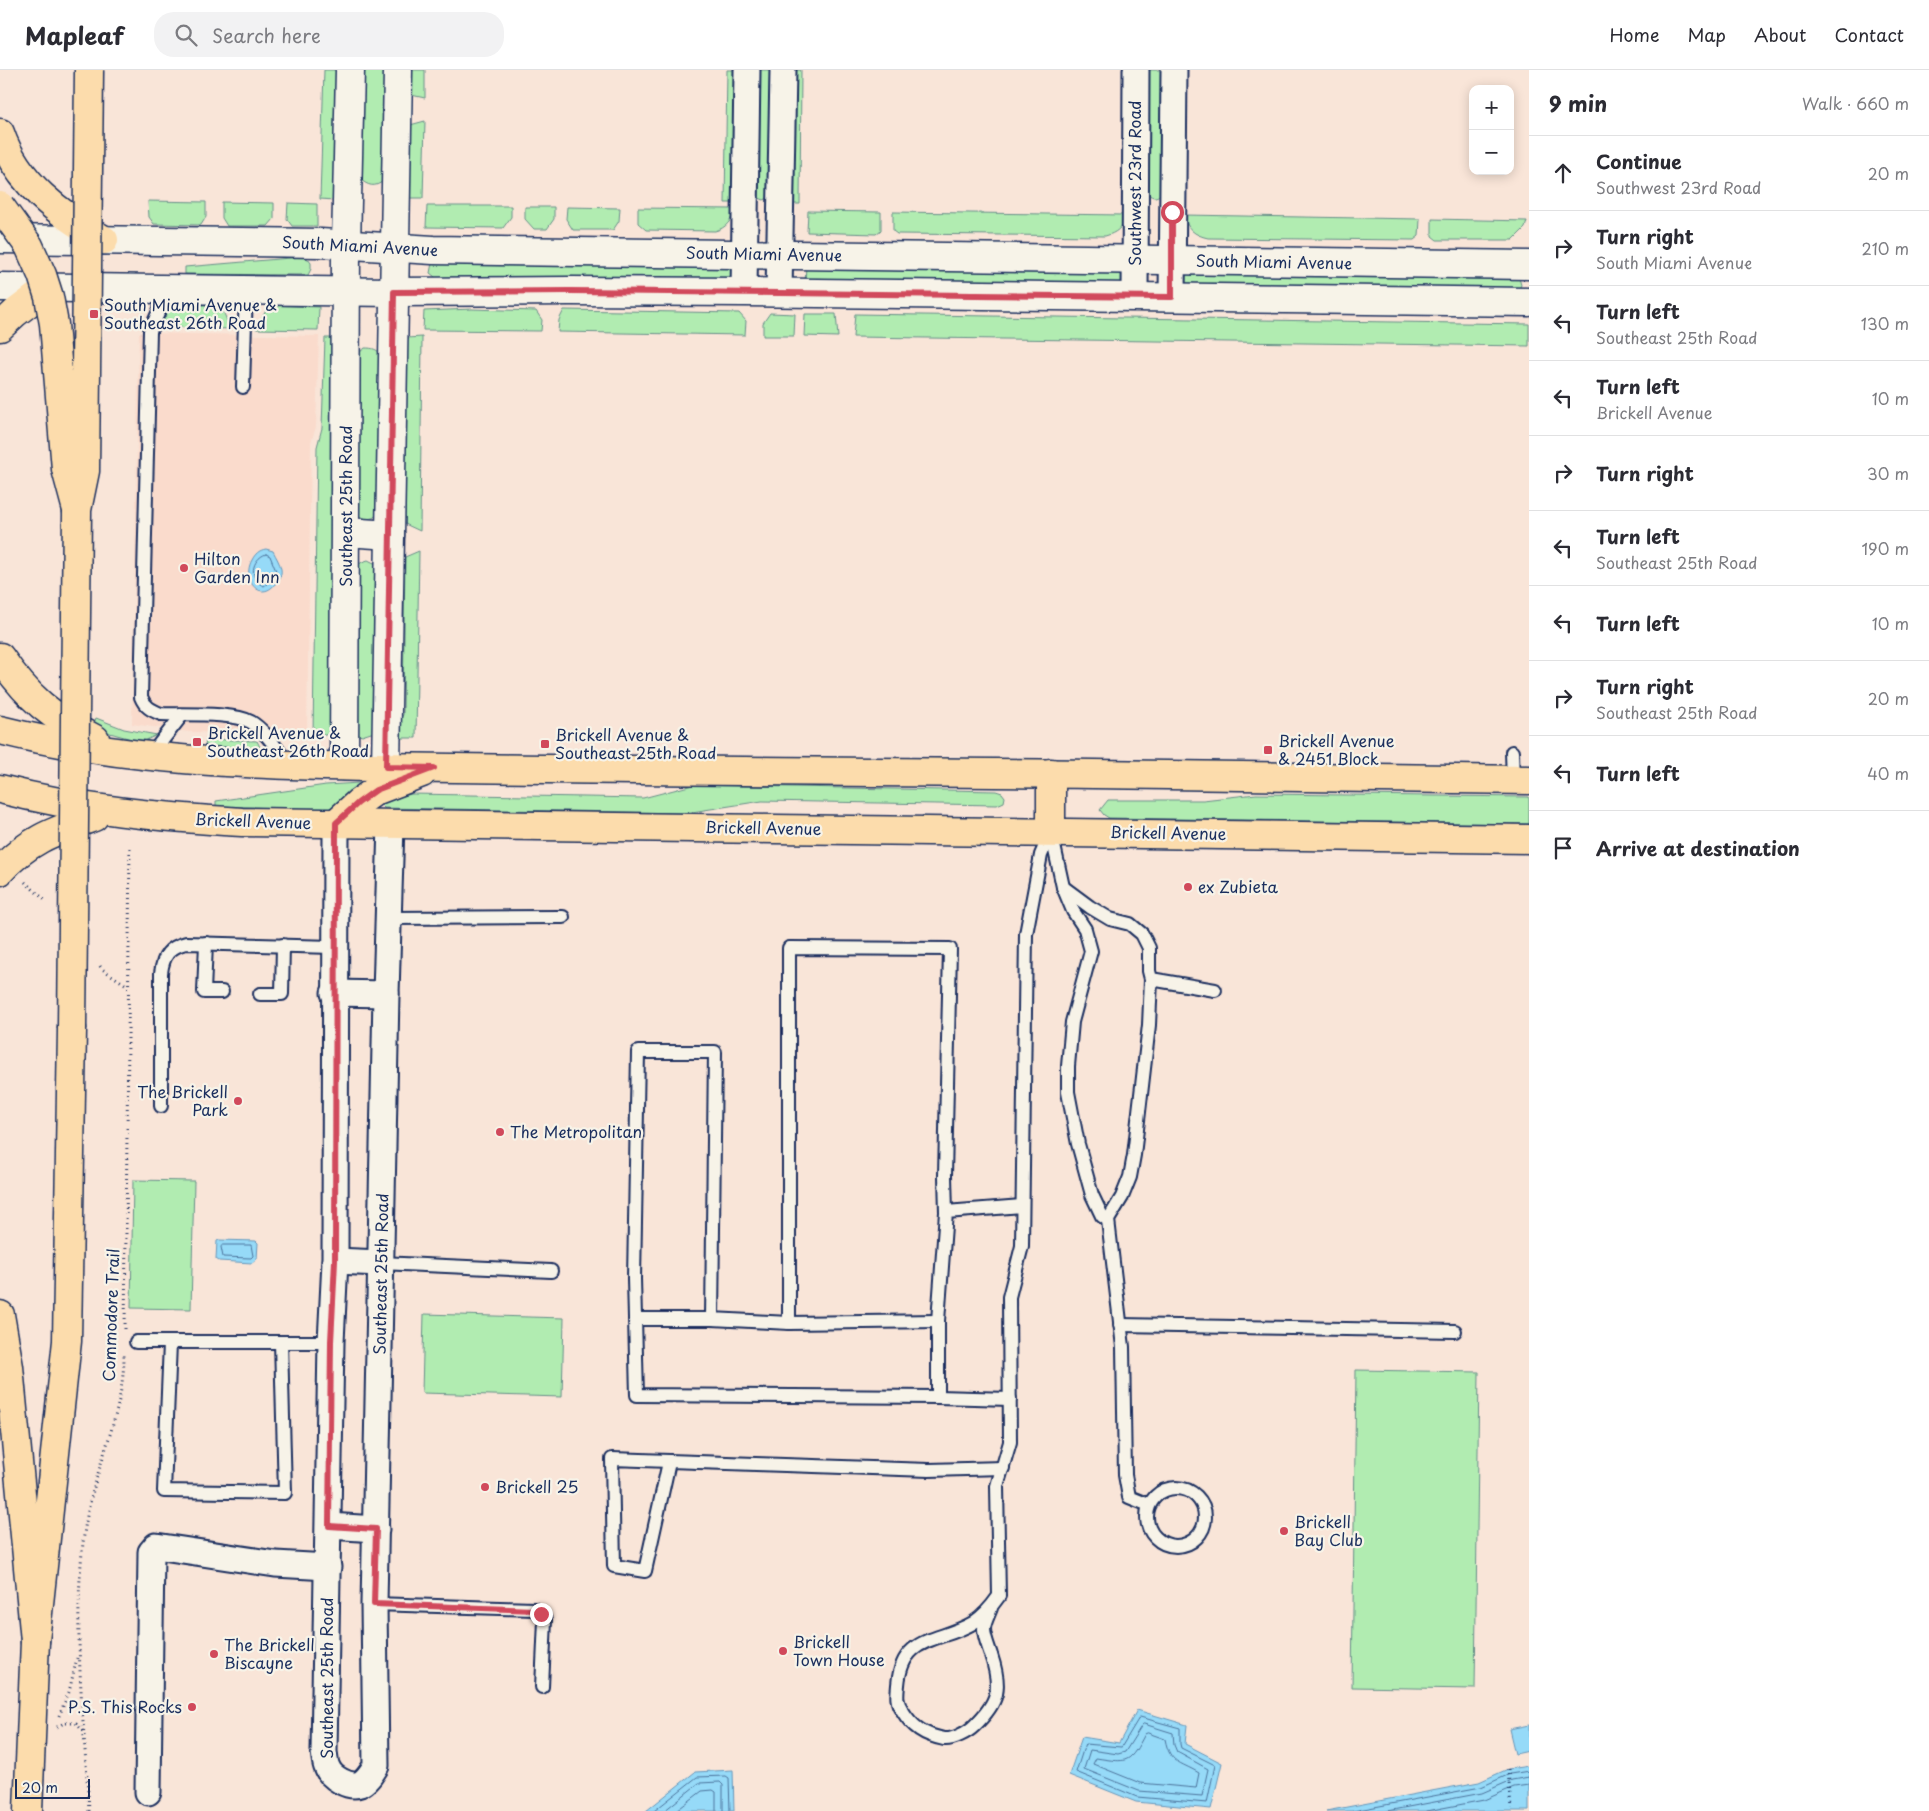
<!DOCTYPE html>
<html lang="en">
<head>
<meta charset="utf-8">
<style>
	body { margin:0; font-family:"Playpen Sans",sans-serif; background:#f2f2f3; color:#2b2b33 }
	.controls { position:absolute; right:15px; top:15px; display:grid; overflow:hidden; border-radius:10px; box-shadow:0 2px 12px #0003 }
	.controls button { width:45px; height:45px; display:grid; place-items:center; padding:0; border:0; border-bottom:1px solid #e1e1e2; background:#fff; color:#2b2b33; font:25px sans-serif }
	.scale { position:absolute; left:15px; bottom:12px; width:75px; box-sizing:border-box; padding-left:5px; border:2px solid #1b2f5e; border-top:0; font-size:14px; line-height:18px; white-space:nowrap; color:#1b2f5e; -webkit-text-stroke:4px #f7f3e8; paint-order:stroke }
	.stop { position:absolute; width:15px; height:15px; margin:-11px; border:4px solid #d1495b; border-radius:50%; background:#fff }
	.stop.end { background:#d1495b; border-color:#fff; box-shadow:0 1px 5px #0008 }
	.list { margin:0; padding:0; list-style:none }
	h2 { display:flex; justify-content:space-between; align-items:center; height:65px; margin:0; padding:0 20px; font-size:21px }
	h2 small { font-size:16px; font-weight:400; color:#7c7c81 }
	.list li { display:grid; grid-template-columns:32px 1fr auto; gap:15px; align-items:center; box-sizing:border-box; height:75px; padding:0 20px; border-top:1px solid #e1e1e2 }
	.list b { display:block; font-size:19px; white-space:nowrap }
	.list p { margin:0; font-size:16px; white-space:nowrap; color:#7c7c81 }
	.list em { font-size:16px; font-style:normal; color:#7c7c81 }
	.icon { flex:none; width:28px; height:28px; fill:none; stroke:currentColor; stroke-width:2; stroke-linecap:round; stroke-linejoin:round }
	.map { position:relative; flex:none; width:1529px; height:1741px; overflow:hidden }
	header { display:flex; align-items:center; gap:30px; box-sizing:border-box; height:70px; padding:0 25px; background:#fff; border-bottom:1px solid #e1e1e2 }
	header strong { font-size:24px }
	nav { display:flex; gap:28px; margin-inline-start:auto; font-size:18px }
	.search { width:350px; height:45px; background:#f2f2f3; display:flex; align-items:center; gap:12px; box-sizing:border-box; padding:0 18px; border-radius:20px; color:#7c7c81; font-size:19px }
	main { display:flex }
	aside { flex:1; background:#fff }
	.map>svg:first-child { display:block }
</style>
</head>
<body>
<header>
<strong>Mapleaf</strong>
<div class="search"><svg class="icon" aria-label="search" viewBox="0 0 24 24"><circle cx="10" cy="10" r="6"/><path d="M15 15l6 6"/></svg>Search here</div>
<nav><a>Home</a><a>Map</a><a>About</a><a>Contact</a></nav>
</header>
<main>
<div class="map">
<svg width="1529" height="1741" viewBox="0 0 1529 1741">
	<rect width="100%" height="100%" fill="#f9e5d8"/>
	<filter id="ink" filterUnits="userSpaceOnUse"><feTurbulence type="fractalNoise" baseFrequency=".02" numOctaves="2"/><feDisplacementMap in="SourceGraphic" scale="10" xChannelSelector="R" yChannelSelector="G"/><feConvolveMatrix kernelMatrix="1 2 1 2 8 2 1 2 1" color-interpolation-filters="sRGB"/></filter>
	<g filter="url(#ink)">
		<path fill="#fadbcc" d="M 139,263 L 319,266 L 316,357 L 311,372 L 307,665 L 189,662 L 132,654 Z"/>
		<g fill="#b1ecb1" stroke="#668e88">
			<path d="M 324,0 L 337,0 L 334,130 L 320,129 Z"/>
			<path d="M 360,0 L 388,0 L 383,111 C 375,118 368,116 360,109 Z"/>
			<path d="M 411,0 L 425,0 L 425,28 L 411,25 Z"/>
			<path d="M 727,0 L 736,0 L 734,133 L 725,133 Z"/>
			<path d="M 756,0 L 774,0 L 770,127 L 764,130 L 759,128 L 754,121 Z"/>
			<path d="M 794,0 L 801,0 L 800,134 L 792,134 Z"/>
			<path d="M 1146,0 L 1164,0 L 1161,124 C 1156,128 1153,128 1148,124 Z"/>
			<path d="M 425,51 L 423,128 L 409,128 L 410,55 Z"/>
			<path d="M 148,131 L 206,132 L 206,147 L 201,155 L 154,154 L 149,147 Z"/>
			<path d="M 222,132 L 274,133 L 274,149 L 268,156 L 227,156 L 222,148 Z"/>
			<path d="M 288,133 L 317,134 L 317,156 L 292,156 L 287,149 Z"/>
			<path d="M 427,136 L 511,136 L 511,147 L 503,158 L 426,157 Z"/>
			<path d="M 525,137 L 554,137 L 554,149 L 547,159 L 534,159 L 525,149 Z"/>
			<path d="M 567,137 L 620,138 L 619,151 L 613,160 L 573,160 L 566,149 Z"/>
			<path d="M 638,138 L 734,139 C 732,151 726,158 715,161 L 646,160 L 638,153 Z"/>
			<path d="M 808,141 L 881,142 L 881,160 L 876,164 L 807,162 Z"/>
			<path d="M 893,142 L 1124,145 C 1124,158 1116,163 1105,166 L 897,164 L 893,161 Z"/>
			<path d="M 1184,145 L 1420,149 L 1419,166 L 1414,170 L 1208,168 C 1194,165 1187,159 1184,145 Z"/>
			<path d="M 1432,149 L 1527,151 L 1525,158 L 1513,170 L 1437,170 L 1432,166 Z"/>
			<path d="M 302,187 L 308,189 L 311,193 L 311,199 L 308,205 L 185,204 L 185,197 Z"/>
			<path d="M 732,191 L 737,209 L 439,210 L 430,203 L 432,193 Z"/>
			<path d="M 806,193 L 1127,202 L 1124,218 L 805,216 Z"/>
			<path d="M 1179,201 L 1519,208 L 1521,215 L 1517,222 L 1184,220 Z"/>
			<path d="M 171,235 L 220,235 L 231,259 L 160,257 Z"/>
			<path d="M 269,235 L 319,237 L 318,260 L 256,259 Z"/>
			<path d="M 472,239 L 536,241 L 542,250 L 541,261 L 423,260 L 424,241 Z"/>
			<path d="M 564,240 L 739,243 L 746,251 L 745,265 L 558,262 L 559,250 Z"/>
			<path d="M 770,243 L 795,244 L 794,266 L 763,266 L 763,253 Z"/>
			<path d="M 805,244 L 836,244 L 838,267 L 804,266 Z"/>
			<path d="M 855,244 L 1529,254 L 1529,276 L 853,267 Z"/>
			<path d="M 422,267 L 420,461 L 405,454 L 407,268 Z"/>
			<path d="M 325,268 L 333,268 L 330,607 L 337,618 L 332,665 L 313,665 L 317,377 L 322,358 Z"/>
			<path d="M 365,278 C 373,278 377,279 383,286 L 380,442 C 372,451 364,451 355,442 L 358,289 L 360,282 Z"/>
			<path d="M 419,481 L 416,668 L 399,668 L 396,654 L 403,645 L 405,487 Z"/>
			<path d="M 368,490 L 380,496 L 374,662 L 362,666 L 356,664 L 357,496 L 362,492 Z"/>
			<path d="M 96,648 L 124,659 L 157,665 L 142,672 L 110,663 L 93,656 Z"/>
			<path d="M 206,669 L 257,671 L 260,677 L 258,680 L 205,677 Z"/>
			<path d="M 376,712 L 343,740 L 216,736 L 216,731 L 326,715 Z"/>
			<path d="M 693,715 L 996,721 L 1002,723 L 1005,727 L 1004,732 L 997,735 L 762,731 L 685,743 L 384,738 L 381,735 L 383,730 L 412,724 L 643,728 Z"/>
			<path d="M 1256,724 L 1529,727 L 1529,754 L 1109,748 L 1104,745 L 1100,740 L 1108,730 L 1203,730 Z"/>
			<path d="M 133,1110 L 194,1111 L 191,1239 L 131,1238 Z"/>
			<path d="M 424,1244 L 564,1248 L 562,1327 L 422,1323 Z"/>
			<path d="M 1356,1300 L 1479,1302 L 1475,1619 L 1352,1617 Z"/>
		</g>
		<g fill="#96daf8" stroke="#6596ba">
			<path d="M 266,479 L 273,481 C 276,487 280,493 281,499 C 282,505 279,509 276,513 C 260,534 241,509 252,490 C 255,484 259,480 266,479 Z"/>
			<path d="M 219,1170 L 256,1171 L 258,1173 L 257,1189 L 252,1193 L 219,1191 L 216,1189 L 217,1171 Z"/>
			<path d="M 1137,1640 L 1187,1655 L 1185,1674 L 1222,1693 L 1211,1739 L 1136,1732 L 1069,1705 L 1082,1667 L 1119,1673 Z"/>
			<path d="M 1529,1655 L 1529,1681 L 1515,1684 L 1509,1659 Z"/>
			<path d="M 1529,1696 L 1529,1741 L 1326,1741 L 1479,1712 L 1508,1699 Z"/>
			<path d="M 733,1700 L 734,1741 L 646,1741 L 695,1702 Z"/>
		</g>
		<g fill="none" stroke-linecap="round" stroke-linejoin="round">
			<g stroke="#4c739c" stroke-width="1">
				<path d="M 266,484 L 270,486 L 276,501 L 271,511 L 264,516 C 248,510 251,489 266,484 Z"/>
				<path d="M 223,1175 L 251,1175 L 253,1186 L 251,1188 L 223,1187 L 221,1177 Z"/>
				<path d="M 1140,1647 L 1180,1658 L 1180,1674 L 1181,1678 L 1215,1695 L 1207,1733 L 1137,1727 L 1076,1702 L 1085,1674 L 1121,1677 Z"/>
				<path d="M 1144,1654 L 1173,1663 L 1174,1675 L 1177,1682 L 1208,1699 L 1202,1726 L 1139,1721 L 1084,1699 L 1090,1680 L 1118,1684 L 1125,1682 L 1142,1655 Z"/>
				<path d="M 1148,1663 L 1165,1669 C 1170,1694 1179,1691 1199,1703 L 1196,1718 L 1140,1713 L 1093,1694 L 1096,1688 C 1129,1693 1129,1694 1145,1664 Z"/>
				<path d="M 654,1741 L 697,1707 L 726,1706 L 729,1708 L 730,1741"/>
				<path d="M 664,1741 L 699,1713 L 720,1712 L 723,1715 L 723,1741"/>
				<path d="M 676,1741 L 702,1721 L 713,1720 L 716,1722 L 716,1741"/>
				<path d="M 1353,1741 L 1481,1717 L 1510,1704 L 1529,1701"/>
				<path d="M 1387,1741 L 1482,1723 L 1512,1710 L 1529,1707"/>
				<path d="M 1427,1741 L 1484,1730 L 1514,1717 L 1529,1715"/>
			</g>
			<defs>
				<g id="lane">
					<path d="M 169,219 L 150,261 L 141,627 C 145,637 151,640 161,644 C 183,645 233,642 251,652 C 266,661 277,680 288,693"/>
					<path d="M 243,317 L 246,220"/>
					<path d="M 1512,682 L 1513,710"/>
					<path d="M 150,686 L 182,645"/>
					<path d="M 1051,762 L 1063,817 L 1073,841 L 1085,859 L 1091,881 L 1072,952 L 1068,996 L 1068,1022 L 1078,1074 L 1092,1125 L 1102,1146 L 1108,1150"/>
					<path d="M 1063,817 L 1090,837 L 1110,849 L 1130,854 L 1142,864 L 1149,878 L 1149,901 L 1151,909 L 1215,920"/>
					<path d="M 388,848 L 563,847"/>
					<path d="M 206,873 L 204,922 L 222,922"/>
					<path d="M 260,924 L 282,924 L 283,875"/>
					<path d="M 161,1036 L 161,903 C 163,886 169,877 186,873 L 334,877"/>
					<path d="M 946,1142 L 945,1106 L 950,879 L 789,878 L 789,1253 L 712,1249 L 715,982 L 638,982 L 634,1209 L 637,1325 L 938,1327 L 938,1251 L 946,1142 L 1022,1136"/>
					<path d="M 381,1193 L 551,1201"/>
					<path d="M 635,1249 L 712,1249"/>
					<path d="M 789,1253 L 938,1251"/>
					<path d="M 1120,1255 L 1455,1261"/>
					<path d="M 136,1272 L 331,1272"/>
					<path d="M 170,1273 L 164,1421 L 285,1423 L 281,1272"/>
					<path d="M 938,1327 L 1010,1329"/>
					<path d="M 669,1392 L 645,1501 L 614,1496 L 612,1389 L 929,1400 L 1003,1398"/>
					<circle cx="1176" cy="1447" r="29"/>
					<path d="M 1149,1435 L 1129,1427 L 1125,1405 L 1123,1277 L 1108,1150 L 1122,1127 L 1130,1107 L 1134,1085 L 1149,955 L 1151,909"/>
					<path d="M 374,1534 L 534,1539 L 541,1544 L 545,1550 L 542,1617"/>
					<path d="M 991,1538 C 989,1544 984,1553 984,1559 C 984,1567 989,1578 991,1585 C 1002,1618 999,1632 974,1656 C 968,1662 953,1670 944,1669 C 924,1665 912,1657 902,1640 C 896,1632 897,1625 898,1615 C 902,1564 939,1573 973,1553 C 984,1546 992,1536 999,1526 L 997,1416 L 1010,1372 L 1009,1227 L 1022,1176 L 1026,864 L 1041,785 L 1051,762"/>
				</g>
				<g id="street">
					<path d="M 744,222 L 747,0"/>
					<path d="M 779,223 L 783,0"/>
					<path d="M 1135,227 L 1136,0"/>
					<path d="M 1172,227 L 1174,0"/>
					<path d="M 336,753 L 335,1191 L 331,1272 L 324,1682 C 325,1687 325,1693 327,1697 C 331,1708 349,1718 360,1714 C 367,1711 372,1702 376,1696 L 374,1534 L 386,924 L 391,754"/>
					<path d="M 334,923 L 386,924"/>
					<path d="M 335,1191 L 381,1193"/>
					<path d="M 329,1456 L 376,1459"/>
					<path d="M 148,1722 L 151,1482 L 156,1476 L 275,1494 L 328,1497"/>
				</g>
				<g id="secondary">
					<path d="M 0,169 L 320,173 L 433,180 L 1529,195"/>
					<path d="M 0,217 L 394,222 L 570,221 L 744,222 L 1529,232"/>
					<path d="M 346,462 L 390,465"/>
					<path d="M 344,696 L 346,175 L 350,0"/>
					<path d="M 386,697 L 398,0"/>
				</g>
				<g id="primary">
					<path d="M 0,63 C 17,113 60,145 104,170"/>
					<path d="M 0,257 L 15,243 L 48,218"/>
					<path d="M 0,587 C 28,628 51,647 95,669"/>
					<path d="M 0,660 C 123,691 249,695 374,697 C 462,698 549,699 636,700 C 934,702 1231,705 1529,710"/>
					<path d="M 0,719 C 82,740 158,747 242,752 L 1529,769"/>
					<path d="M 336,753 L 358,733 L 375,721 L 422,703"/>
					<path d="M 1051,762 L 1051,703"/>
					<path d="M 0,801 C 29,769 55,761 94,747"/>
					<path d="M 0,1245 L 9,1297 L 35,1571 L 28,1741"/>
				</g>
				<path id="highway" d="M 35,1571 L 67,1271 L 72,959"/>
			</defs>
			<use href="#lane" stroke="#1b2f5e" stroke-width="16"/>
			<use href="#street" stroke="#1b2f5e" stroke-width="29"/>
			<use href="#secondary" stroke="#1b2f5e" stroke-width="31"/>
			<use href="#primary" stroke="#1b2f5e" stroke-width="31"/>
			<use href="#highway" stroke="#1b2f5e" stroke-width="31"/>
			<g stroke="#1b2f5e" stroke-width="3" stroke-dasharray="1 4" stroke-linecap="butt">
				<path d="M 25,812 L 46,831"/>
				<path d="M 100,896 L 102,899 L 128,916"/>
				<path d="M 125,1259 L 130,774"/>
				<path d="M 59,1646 L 69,1622 L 77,1588"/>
				<path d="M 57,1657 L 64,1653 L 76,1653 L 84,1662"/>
				<path d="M 1508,1699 L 1511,1739"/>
				<path d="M 89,1741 C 84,1649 72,1557 84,1465 C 91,1404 124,1348 124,1285"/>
			</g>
			<use href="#lane" stroke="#f7f3e8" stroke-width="12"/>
			<use href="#street" stroke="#f7f3e8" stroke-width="25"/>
			<use href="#secondary" stroke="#f7f3e8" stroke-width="28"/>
			<use href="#primary" stroke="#fcdcac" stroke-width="28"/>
			<use href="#highway" stroke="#fcdcac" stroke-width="28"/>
			<defs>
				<path id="primary-bridge" d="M 0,136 L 29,176 L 42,205 L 49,227 L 54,254 L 66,399 L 77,440"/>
				<path id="highway-bridge" d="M 72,959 L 77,440 L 85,401 L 89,0"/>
			</defs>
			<use href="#primary-bridge" stroke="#1b2f5e" stroke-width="31" stroke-linecap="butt"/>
			<use href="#highway-bridge" stroke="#1b2f5e" stroke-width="31" stroke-linecap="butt"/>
			<use href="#primary-bridge" stroke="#fcdcac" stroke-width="28"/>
			<use href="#highway-bridge" stroke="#fcdcac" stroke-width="28"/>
		</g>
	</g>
	<g fill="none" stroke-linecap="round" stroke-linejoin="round" filter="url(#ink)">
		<path stroke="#d1495b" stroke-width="6" d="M 541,1544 L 534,1540 L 374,1534 L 376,1459 L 329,1456 L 331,1272 L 335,1191 L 336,753 L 358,733 L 376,720 L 434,698 L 386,697 L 394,222 L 570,221 L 1172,227 L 1172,142"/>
	</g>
	<g fill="#d1495b" stroke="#f7f3e8" stroke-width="2">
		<rect x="89" y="239" width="10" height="10" rx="2.5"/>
		<circle cx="184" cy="498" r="5"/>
		<rect x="192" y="667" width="10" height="10" rx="2.5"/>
		<rect x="540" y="669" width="10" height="10" rx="2.5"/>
		<rect x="1263" y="675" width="10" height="10" rx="2.5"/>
		<circle cx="1188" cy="817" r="5"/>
		<circle cx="238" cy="1031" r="5"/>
		<circle cx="500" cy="1062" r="5"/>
		<circle cx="485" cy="1417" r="5"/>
		<circle cx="1284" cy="1461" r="5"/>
		<circle cx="783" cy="1581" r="5"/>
		<circle cx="214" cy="1584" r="5"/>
		<circle cx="192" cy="1637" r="5"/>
	</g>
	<g text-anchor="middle" stroke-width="4.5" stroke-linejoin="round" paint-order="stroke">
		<g font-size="16" fill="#1b2f5e" stroke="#f7f3e8">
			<text transform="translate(1135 113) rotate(-90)" y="6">Southwest 23rd Road</text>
			<text transform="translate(360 176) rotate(3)" y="6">South Miami Avenue</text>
			<text transform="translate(764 184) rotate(1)" y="6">South Miami Avenue</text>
			<text transform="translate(1274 192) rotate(1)" y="6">South Miami Avenue</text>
			<text transform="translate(346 436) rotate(-90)" y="6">Southeast 25th Road</text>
			<text transform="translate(253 751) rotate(2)" y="6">Brickell Avenue</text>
			<text transform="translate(763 758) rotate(1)" y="6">Brickell Avenue</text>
			<text transform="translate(1168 763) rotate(1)" y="6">Brickell Avenue</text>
			<text transform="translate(381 1204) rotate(-89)" y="6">Southeast 25th Road</text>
			<text transform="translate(111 1245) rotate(-88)" y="6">Commodore Trail</text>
			<text transform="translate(327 1608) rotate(-90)" y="6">Southeast 25th Road</text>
		</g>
		<g font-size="16" fill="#1b2f5e" stroke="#f7f3e8" text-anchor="start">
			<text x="104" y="241">South Miami Avenue &amp;<tspan x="104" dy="18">Southeast 26th Road</tspan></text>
			<text x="194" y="495">Hilton<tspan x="194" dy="18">Garden Inn</tspan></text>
			<text x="207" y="669">Brickell Avenue &amp;<tspan x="207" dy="18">Southeast 26th Road</tspan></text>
			<text x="555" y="671">Brickell Avenue &amp;<tspan x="555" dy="18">Southeast 25th Road</tspan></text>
			<text x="1278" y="677">Brickell Avenue<tspan x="1278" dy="18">&amp; 2451 Block</tspan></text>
			<text x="1198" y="823">ex Zubieta</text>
			<text x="228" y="1028" text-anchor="end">The Brickell<tspan x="228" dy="18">Park</tspan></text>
			<text x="510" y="1068">The Metropolitan</text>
			<text x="495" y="1423">Brickell 25</text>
			<text x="1294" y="1458">Brickell<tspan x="1294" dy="18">Bay Club</tspan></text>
			<text x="793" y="1578">Brickell<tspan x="793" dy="18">Town House</tspan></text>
			<text x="224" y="1581">The Brickell<tspan x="224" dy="18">Biscayne</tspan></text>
			<text x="182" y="1643" text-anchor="end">P.S. This Rocks</text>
		</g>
	</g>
</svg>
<div class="controls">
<button>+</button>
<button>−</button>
</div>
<div class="scale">20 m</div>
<div class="stop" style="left:1172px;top:142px"></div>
<div class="stop end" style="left:541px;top:1544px"></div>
</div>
<aside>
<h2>9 min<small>Walk · 660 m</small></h2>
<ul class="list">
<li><svg class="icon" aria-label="ahead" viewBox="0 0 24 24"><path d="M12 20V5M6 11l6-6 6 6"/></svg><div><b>Continue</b><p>Southwest 23rd Road</p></div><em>20 m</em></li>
<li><svg class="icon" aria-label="right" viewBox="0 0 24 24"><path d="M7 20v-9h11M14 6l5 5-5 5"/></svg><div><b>Turn right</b><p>South Miami Avenue</p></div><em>210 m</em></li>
<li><svg class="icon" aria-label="left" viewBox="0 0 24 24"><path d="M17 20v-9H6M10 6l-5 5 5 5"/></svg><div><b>Turn left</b><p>Southeast 25th Road</p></div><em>130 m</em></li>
<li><svg class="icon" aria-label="left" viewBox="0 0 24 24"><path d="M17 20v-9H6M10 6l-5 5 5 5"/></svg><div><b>Turn left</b><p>Brickell Avenue</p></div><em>10 m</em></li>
<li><svg class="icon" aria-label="right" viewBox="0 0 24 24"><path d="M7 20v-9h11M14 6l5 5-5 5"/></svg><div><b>Turn right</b></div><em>30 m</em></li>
<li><svg class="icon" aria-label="left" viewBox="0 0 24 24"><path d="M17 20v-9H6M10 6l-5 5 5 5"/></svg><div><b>Turn left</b><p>Southeast 25th Road</p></div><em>190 m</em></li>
<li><svg class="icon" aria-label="left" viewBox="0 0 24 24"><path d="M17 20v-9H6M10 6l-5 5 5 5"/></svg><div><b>Turn left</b></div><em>10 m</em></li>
<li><svg class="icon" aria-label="right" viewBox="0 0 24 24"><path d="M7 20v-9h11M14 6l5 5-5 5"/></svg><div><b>Turn right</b><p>Southeast 25th Road</p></div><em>20 m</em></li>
<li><svg class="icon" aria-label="left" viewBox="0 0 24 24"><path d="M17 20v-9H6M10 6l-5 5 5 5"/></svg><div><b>Turn left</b></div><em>40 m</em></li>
<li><svg class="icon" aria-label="arrive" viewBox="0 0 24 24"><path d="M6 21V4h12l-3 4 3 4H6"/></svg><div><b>Arrive at destination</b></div></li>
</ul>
</aside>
</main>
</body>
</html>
